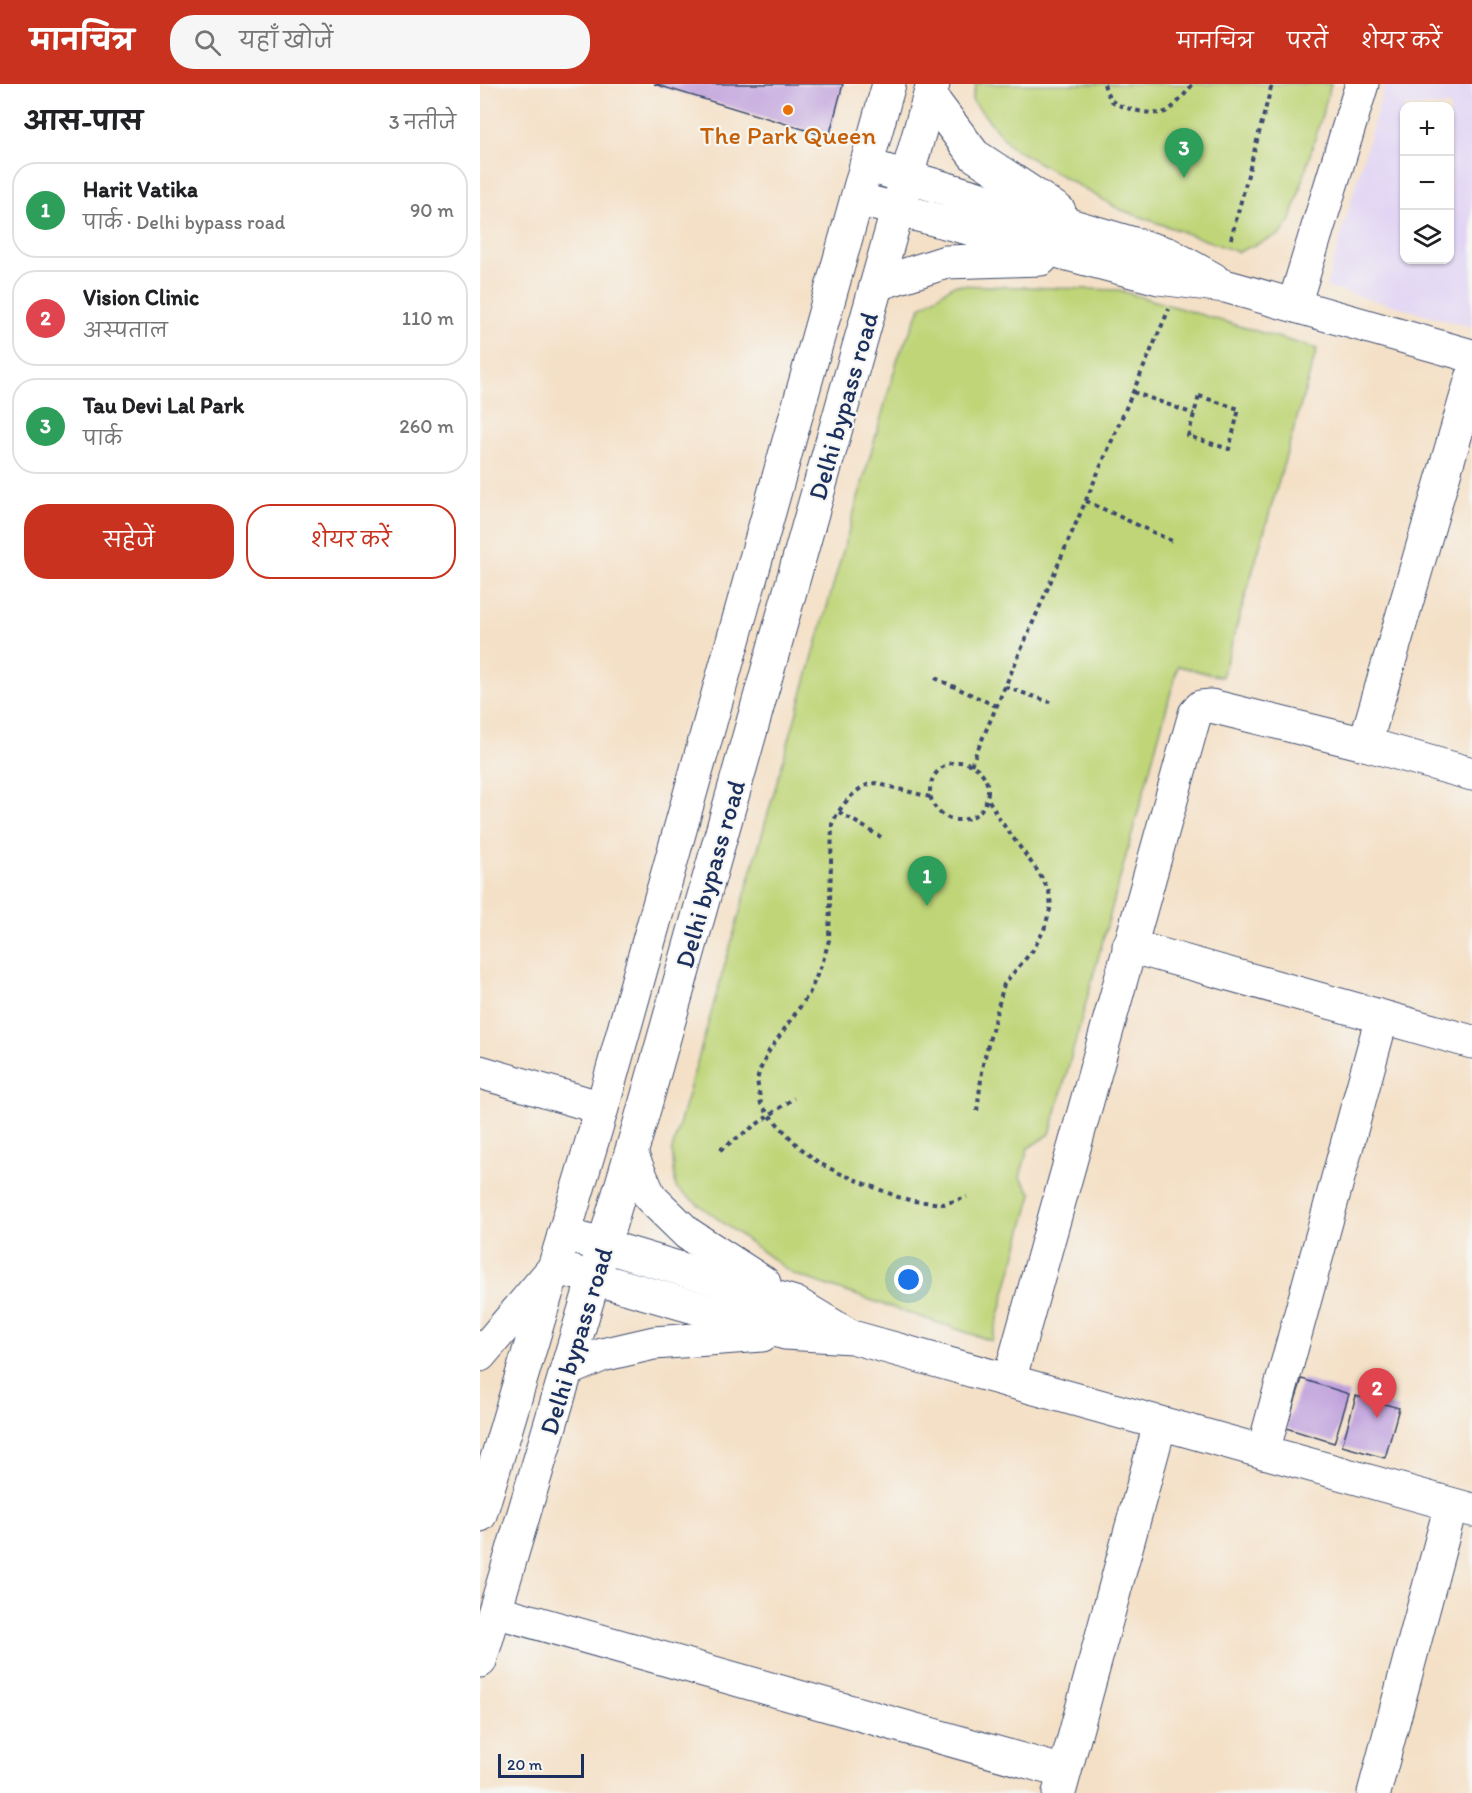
<!DOCTYPE html>
<html lang="hi">
<head>
<meta charset="utf-8">
<style>
	body { margin:0; font-family:Itim,"Playpen Sans Deva",sans-serif; background:#f6f6f6; color:#202124 }
	.controls { position:absolute; right:18px; top:18px; display:grid; overflow:hidden; border-radius:12px; box-shadow:0 2px 4px #0004 }
	.controls button { width:54px; height:54px; display:grid; place-items:center; padding:0; border:0; border-bottom:2px solid #e0e0e0; background:#fff; color:#202124; font:30px sans-serif }
	.scale { position:absolute; left:18px; bottom:15px; width:86px; box-sizing:border-box; padding-left:6px; border:3px solid #1b2f5e; border-top:0; font-size:16px; line-height:21px; white-space:nowrap; color:#1b2f5e; -webkit-text-stroke:4px #f6f6f2; paint-order:stroke }
	.you { position:absolute; left:429px; top:1196px; width:21px; height:21px; margin:-15px; border:4px solid #fff; border-radius:50%; background:#1a73e8; box-shadow:0 0 0 9px #1a73e833 }
	.badge { display:grid; place-items:center; width:39px; height:39px; border-radius:50%; background:#c8321e; color:#fff; font-size:20px; font-weight:700 }
	.pin { position:absolute; translate:-50% -50px; filter:drop-shadow(0 2px 3px #0008) }
	.pin::after { content:''; position:absolute; top:32px; width:21px; height:18px; background:inherit; clip-path:polygon(0 0,100% 0,50% 100%) }
	.list { margin:0; padding:0; list-style:none }
	h2 { display:flex; justify-content:space-between; align-items:center; height:78px; margin:0; padding:0 24px; font-size:26px }
	h2 small { font-size:20px; font-weight:400; color:#757577 }
	.list li { display:grid; grid-template-columns:39px 1fr auto; gap:18px; align-items:center; box-sizing:border-box; height:96px; margin:0 12px 12px; padding:0 12px; border:2px solid #e0e0e0; border-radius:24px }
	.list b { display:block; font-size:22px; white-space:nowrap }
	.list p { margin:0; font-size:20px; white-space:nowrap; color:#757577 }
	.list em { font-size:20px; font-style:normal; color:#757577 }
	.actions { display:flex; gap:12px; padding:18px 24px }
	.actions a { flex:1; padding:14px 0; border:2px solid #c8321e; border-radius:24px; text-align:center; font-size:21px; color:#c8321e }
	.actions .main { background:#c8321e; color:#fff }
	.icon { flex:none; width:33px; height:33px; fill:none; stroke:currentColor; stroke-width:2; stroke-linecap:round; stroke-linejoin:round }
	.map { position:relative; flex:none; width:992px; height:1709px; overflow:hidden }
	header { display:flex; align-items:center; gap:36px; box-sizing:border-box; height:84px; padding:0 30px; background:#c8321e; color:#fff }
	header strong { font-size:28px }
	nav { display:flex; gap:33px; margin-inline-start:auto; font-size:21px }
	.search { width:420px; height:54px; background:#f6f6f6; display:flex; align-items:center; gap:15px; box-sizing:border-box; padding:0 21px; border-radius:24px; color:#757577; font-size:22px }
	main { display:flex }
	aside { flex:1; background:#fff }
	.map>svg:first-child { display:block }
</style>
</head>
<body>
<header>
<strong>मानचित्र</strong>
<div class="search"><svg class="icon" aria-label="search" viewBox="0 0 24 24"><circle cx="10" cy="10" r="6"/><path d="M15 15l6 6"/></svg>यहाँ खोजें</div>
<nav><a>मानचित्र</a><a>परतें</a><a>शेयर करें</a></nav>
</header>
<main>
<aside>
<h2>आस-पास<small>3 नतीजे</small></h2>
<ul class="list">
<li><span class="badge" style="background:#2e9e5b">1</span><div><b>Harit Vatika</b><p>पार्क · Delhi bypass road</p></div><em>90 m</em></li>
<li><span class="badge" style="background:#e0444e">2</span><div><b>Vision Clinic</b><p>अस्पताल</p></div><em>110 m</em></li>
<li><span class="badge" style="background:#2e9e5b">3</span><div><b>Tau Devi Lal Park</b><p>पार्क</p></div><em>260 m</em></li>
</ul>
<div class="actions"><a class="main">सहेजें</a><a>शेयर करें</a></div>
</aside>
<div class="map">
<svg width="992" height="1709" viewBox="0 0 992 1709">
	<rect width="100%" height="100%" fill="#f6f6f2"/>
	<filter id="ink" filterUnits="userSpaceOnUse"><feTurbulence type="fractalNoise" baseFrequency=".0167" numOctaves="2"/><feDisplacementMap in="SourceGraphic" scale="12" xChannelSelector="R" yChannelSelector="G"/><feConvolveMatrix kernelMatrix="1 2 1 2 8 2 1 2 1" color-interpolation-filters="sRGB"/></filter>
	<filter id="wash" filterUnits="userSpaceOnUse"><feTurbulence type="fractalNoise" baseFrequency=".008" numOctaves="4" result="noise"/><feDisplacementMap in="SourceGraphic" scale="24" xChannelSelector="R" yChannelSelector="G"/><feGaussianBlur stdDeviation="1.35" result="paint"/><feColorMatrix in="noise" values="0 0 0 0 0 0 0 0 0 0 0 0 0 0 0 0 0 1.4 0 .05"/><feComposite in="paint" operator="in"/></filter>
	<g filter="url(#wash)">
		<rect width="100%" height="100%" fill="#f4e0c6"/>
		<path fill="#e1d4f4" fill-rule="evenodd" d="M 905,0 L 992,0 L 992,243 L 846,203 ZM 924,22 L 970,22 L 970,176 L 924,176 Z"/>
		<g fill="#bfd578" stroke="#6d826b" stroke-width="1.5">
			<path d="M 496,0 L 851,0 L 811,136 L 801,150 L 758,168 L 639,125 L 531,63 L 492,16 Z"/>
			<path d="M 474,201 L 638,206 L 837,265 L 742,593 L 698,582 L 570,1050 L 548,1064 L 540,1093 L 552,1110 L 512,1257 L 313,1190 L 196,1104 L 192,1066 L 418,274 L 441,223 Z"/>
		</g>
		<g id="blocks">
			<g fill="#be9fdc">
				<path d="M 174,0 L 363,0 L 349,53 Z"/>
				<path d="M 822,1295 L 869,1310 L 854,1359 L 806,1344 Z"/>
				<path d="M 876,1312 L 919,1324 L 905,1374 L 862,1362 Z"/>
			</g>
		</g>
	</g>
	<g filter="url(#ink)">
		<use href="#blocks" fill-opacity="0" stroke="#3c4a6e" stroke-width="1.5"/>
		<g fill="none" stroke-linecap="round" stroke-linejoin="round">
			<defs>
				<g id="minor">
					<path d="M 450,12 L 494,71 L 579,127"/>
					<path d="M 386,81 L 688,170 L 733,195"/>
					<path d="M 377,115 L 679,194 L 745,202 L 992,272"/>
					<path d="M 397,200 L 466,178 L 561,175"/>
					<path d="M 814,221 L 882,0"/>
					<path d="M 885,660 L 992,294"/>
					<path d="M 649,862 L 992,958"/>
					<path d="M 0,988 L 122,1024"/>
					<path d="M 151,1070 L 170,1113 L 208,1150 L 284,1199"/>
					<path d="M 84,1150 L 315,1219 L 368,1251"/>
					<path d="M 0,1271 L 75,1183 L 305,1249 L 372,1253 L 992,1426"/>
					<path d="M 87,1286 L 122,1271 L 174,1259 L 282,1251"/>
					<path d="M 529,1297 L 715,630 L 721,623 L 731,622 L 885,660 L 992,690"/>
					<path d="M 783,1368 L 902,933"/>
					<path d="M 15,1527 L 584,1688"/>
					<path d="M 579,1709 L 680,1340"/>
					<path d="M 894,1709 L 971,1421"/>
				</g>
				<g id="secondary">
					<path d="M 0,1431 L 122,1024 L 409,0"/>
					<path d="M 0,1577 L 160,1039 L 453,0"/>
				</g>
			</defs>
			<use href="#minor" stroke="#3c4a6e" stroke-width="35"/>
			<use href="#secondary" stroke="#3c4a6e" stroke-width="35"/>
			<g stroke="#3c4a6e" stroke-width="4" stroke-dasharray="4.5 4.5" stroke-linecap="butt">
				<path d="M 624,0 C 626,6 628,12 632,17 C 640,24 671,31 682,29 C 694,26 705,9 713,0"/>
				<path d="M 751,155 L 792,0"/>
				<path d="M 653,308 L 714,330"/>
				<path d="M 719,312 L 759,325 L 749,365 L 708,352 Z"/>
				<path d="M 606,417 L 694,458"/>
				<path d="M 455,594 L 516,622"/>
				<path d="M 525,603 L 570,618"/>
				<circle cx="479" cy="707" r="29"/>
				<path d="M 491,681 L 689,225"/>
				<path d="M 450,713 L 395,699 C 376,701 359,724 352,740 L 349,856 L 343,877 L 329,910 L 289,967 L 280,986 L 277,996 L 281,1020 L 289,1031 L 317,1061 L 339,1079 L 359,1089 L 418,1113 L 434,1117 L 464,1120 L 487,1113"/>
				<path d="M 359,728 L 401,753"/>
				<path d="M 497,1027 L 503,980 L 524,900 L 553,866 L 564,846 L 571,822 L 569,807 L 559,789 L 520,736 L 507,713"/>
				<path d="M 240,1066 L 314,1014"/>
			</g>
			<use href="#minor" stroke="#fff" stroke-width="33"/>
			<use href="#secondary" stroke="#fff" stroke-width="33"/>
		</g>
	</g>
	<circle fill="#e8710a" stroke="#f6f6f2" stroke-width="2" cx="308" cy="26" r="6"/>
	<g text-anchor="middle" stroke-width="4.5" stroke-linejoin="round" paint-order="stroke">
		<g font-size="26" fill="#c56008" stroke="#f6f6f2">
			<text x="308" y="60">The Park Queen</text>
		</g>
		<g font-size="26" fill="#1b2f5e" stroke="#f6f6f2">
			<text transform="translate(363 322) rotate(-74)" y="9">Delhi bypass road</text>
			<text transform="translate(230 790) rotate(-74)" y="9">Delhi bypass road</text>
			<text transform="translate(96 1257) rotate(-73)" y="9">Delhi bypass road</text>
		</g>
	</g>
</svg>
<div class="controls">
<button>+</button>
<button>−</button>
<button><svg class="icon" aria-label="layers" viewBox="0 0 24 24"><path d="M12 4l9 5-9 5-9-5zM3 14l9 5 9-5"/></svg></button>
</div>
<div class="scale">20 m</div>
<div class="you"></div>
<div class="pin badge" style="left:447px;top:822px;background:#2e9e5b">1</div>
<div class="pin badge" style="left:897px;top:1334px;background:#e0444e">2</div>
<div class="pin badge" style="left:704px;top:94px;background:#2e9e5b">3</div>
</div>
</main>
</body>
</html>
